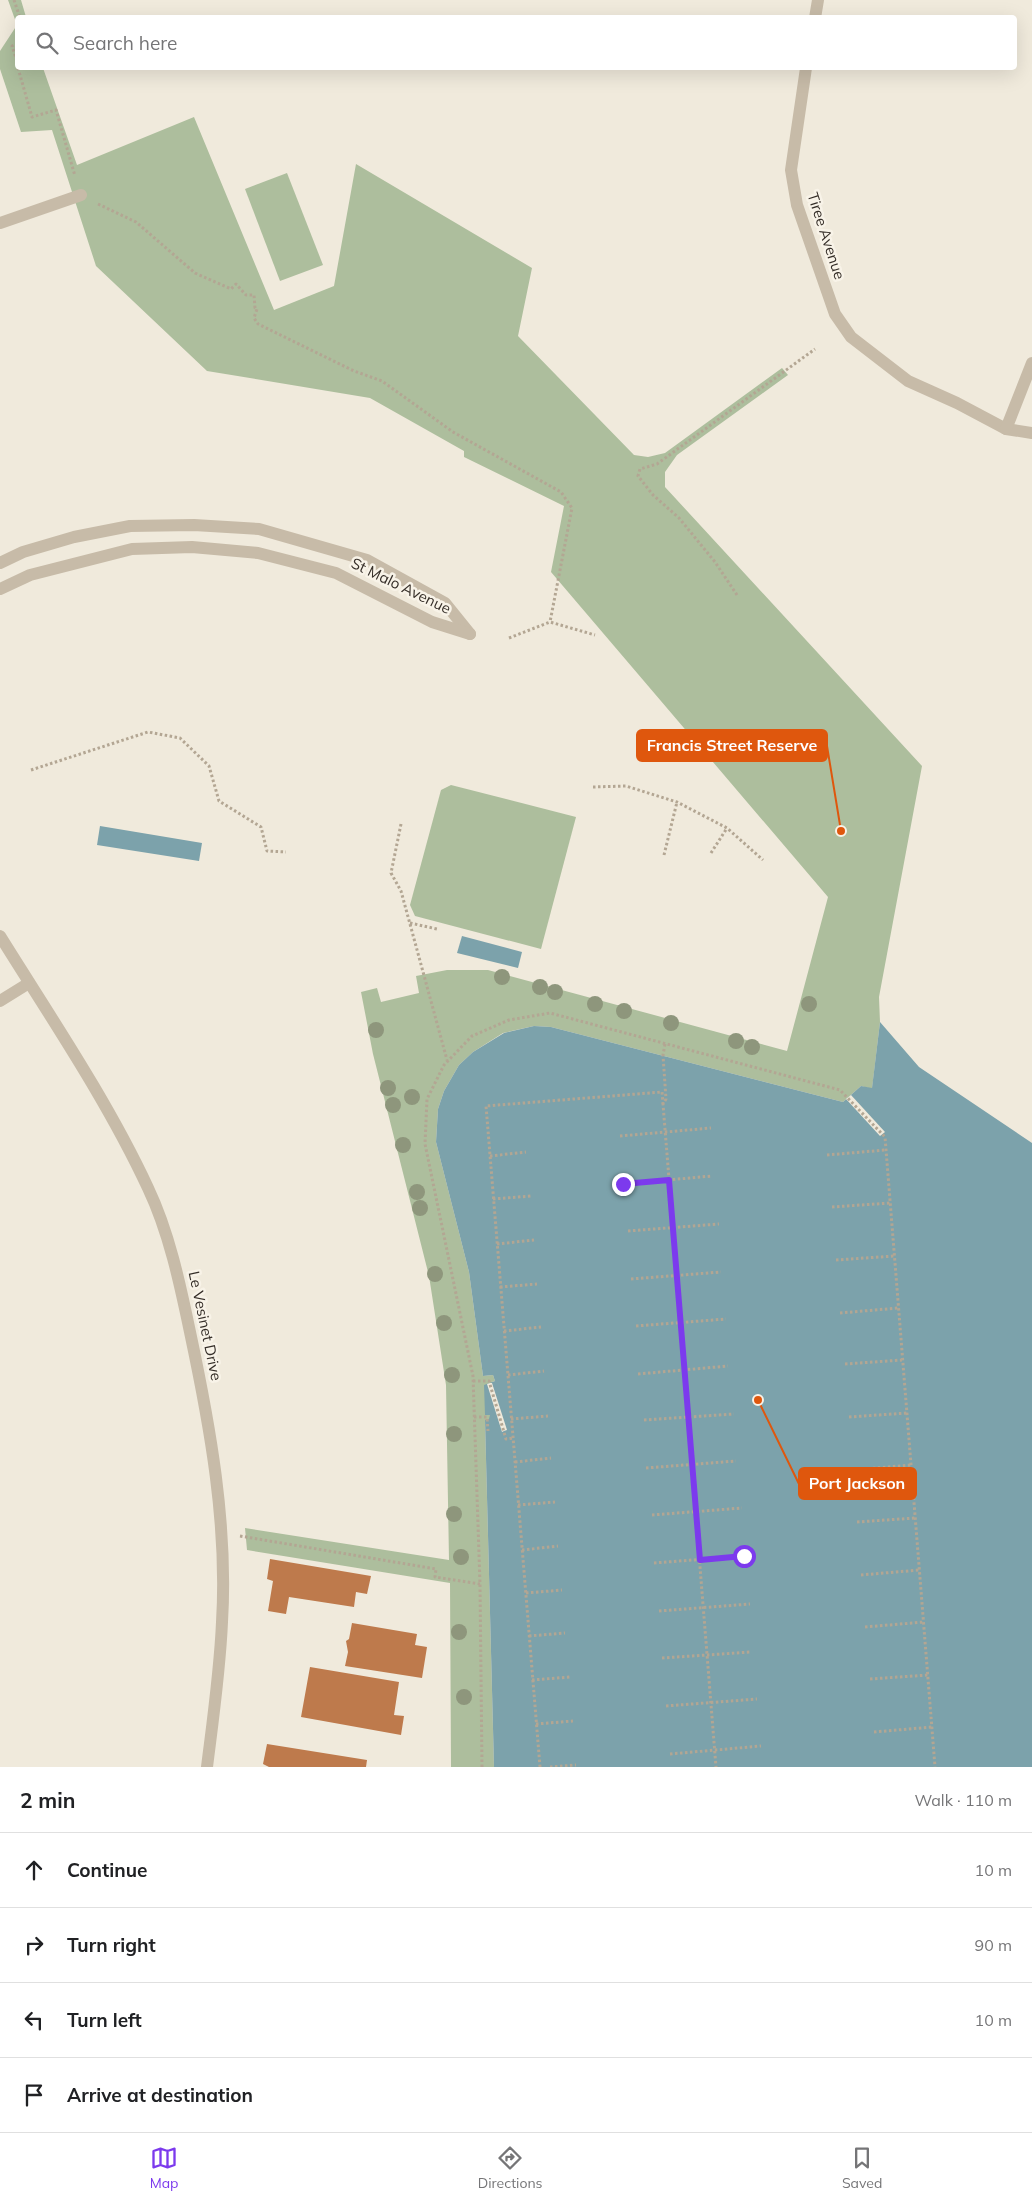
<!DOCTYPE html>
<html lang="en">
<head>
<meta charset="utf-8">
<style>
	body { margin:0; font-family:Mulish,sans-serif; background:#f2f2f2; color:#202124 }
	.stop { position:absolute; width:15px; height:15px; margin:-11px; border:4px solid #7c3aed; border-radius:50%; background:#fff }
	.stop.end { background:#7c3aed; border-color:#fff; box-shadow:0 1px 5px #0008 }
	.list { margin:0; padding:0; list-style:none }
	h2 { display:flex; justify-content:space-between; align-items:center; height:65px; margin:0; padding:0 20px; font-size:21px }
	h2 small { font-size:16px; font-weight:400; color:#757577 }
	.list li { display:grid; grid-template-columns:32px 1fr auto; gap:15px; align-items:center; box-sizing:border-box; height:75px; padding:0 20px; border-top:1px solid #e0e0e0 }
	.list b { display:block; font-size:19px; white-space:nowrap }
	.list em { font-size:16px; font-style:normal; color:#757577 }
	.icon { flex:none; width:28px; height:28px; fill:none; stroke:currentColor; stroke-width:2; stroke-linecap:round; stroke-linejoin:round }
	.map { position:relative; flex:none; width:1032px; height:1767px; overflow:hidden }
	.search { position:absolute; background:#fff; box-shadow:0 5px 20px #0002; left:15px; right:15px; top:15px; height:55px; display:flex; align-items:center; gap:12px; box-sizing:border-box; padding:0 18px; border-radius:5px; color:#757577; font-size:19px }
	.sheet { height:365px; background:#fff }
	nav { display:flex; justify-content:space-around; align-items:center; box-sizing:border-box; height:70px; border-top:1px solid #e0e0e0; background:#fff; font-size:14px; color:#757577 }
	nav a { display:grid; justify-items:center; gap:2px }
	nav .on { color:#7c3aed }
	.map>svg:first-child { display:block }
</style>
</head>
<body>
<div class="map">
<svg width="1032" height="1767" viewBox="0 0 1032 1767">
	<rect width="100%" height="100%" fill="#f0eadc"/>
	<g fill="#adbe9d">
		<path d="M 8,0 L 21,0 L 26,17 L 18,18 L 18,68 L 43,68 L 77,165 L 194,117 L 274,310 L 334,286 L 356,164 L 532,268 L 518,336 L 634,455 L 648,457 L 665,453 L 782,368 L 788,375 L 677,455 L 665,472 L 665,487 L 922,766 L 879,997 L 880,1022 L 872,1089 L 861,1086 L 843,1102 L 551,1027 L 534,1026 L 503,1033 L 473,1052 L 459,1065 L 444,1091 L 438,1109 L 436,1142 L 469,1272 L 483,1376 L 493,1375 L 495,1381 L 492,1382 L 485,1415 L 490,1414 L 490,1420 L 485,1420 L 494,1767 L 451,1767 L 450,1583 L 247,1550 L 245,1528 L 449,1560 L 446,1385 L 429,1276 L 373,1054 L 361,992 L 377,988 L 381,1002 L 419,993 L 416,976 L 447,970 L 488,970 L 787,1051 L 828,897 L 551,572 L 564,506 L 464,457 L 464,451 L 370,398 L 207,371 L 96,266 L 52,130 L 21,132 L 0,69 L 0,51 L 17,25 Z"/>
		<path d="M 287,173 L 323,265 L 280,281 L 245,189 Z"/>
		<path d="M 451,785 L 576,817 L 541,949 L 415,916 L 410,905 L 441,790 Z"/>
	</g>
	<g fill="#7ca2ab">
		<path d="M 100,826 L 202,843 L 199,861 L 97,845 Z"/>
		<path d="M 462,936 L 522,952 L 518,968 L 457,953 Z"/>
		<path d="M 880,1022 L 919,1067 L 1032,1143 L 1032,1767 L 494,1767 L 485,1420 L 489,1419 L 490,1415 L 485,1415 L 484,1385 L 495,1381 L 493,1375 L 483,1376 L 469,1272 L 436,1142 L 438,1109 L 444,1091 L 459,1065 L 473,1052 L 504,1033 L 534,1026 L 551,1027 L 843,1102 L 861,1086 L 872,1088 Z"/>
	</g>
	<g fill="#f0eadc">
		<path d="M 851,1095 L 885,1132 L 880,1136 L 846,1099 Z"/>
		<path d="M 490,1383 L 492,1383 L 507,1430 L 504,1431 L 502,1432 L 487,1384 Z"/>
	</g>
	<g fill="#be7a4c">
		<path d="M 270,1559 L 371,1576 L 367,1594 L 356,1592 L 354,1607 L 289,1597 L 286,1614 L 268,1611 L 273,1581 L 267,1579 Z"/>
		<path d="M 352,1623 L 417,1634 L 415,1645 L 427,1647 L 422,1678 L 345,1666 L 348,1652 L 346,1641 L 349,1639 Z"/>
		<path d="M 310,1667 L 399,1682 L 394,1715 L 404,1716 L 401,1735 L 301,1717 Z"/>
		<path d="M 267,1744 L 367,1760 L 366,1767 L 269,1767 L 263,1764 Z"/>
	</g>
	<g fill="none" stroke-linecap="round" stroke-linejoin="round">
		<g stroke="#b3a693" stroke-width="3" stroke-dasharray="2.5 2.5" stroke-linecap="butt">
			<path d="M 14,0 L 20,18"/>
			<path d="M 18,43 L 12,46 L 18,64"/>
			<path d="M 18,68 L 32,117 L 56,110 L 75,176"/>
			<path d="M 98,204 L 136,222 L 195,273 L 231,289 L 236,284 L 246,295 L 254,295 L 255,308 L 257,309 L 254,318 L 258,324 L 354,371 L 382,381 L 453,432 L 561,492 L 572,508 L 550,622"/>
			<path d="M 737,595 L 715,562 L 679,518 L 653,495 L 638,476 L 640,469 L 657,464 L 815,349"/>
			<path d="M 509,638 L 550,622 L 595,635"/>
			<path d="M 31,770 L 148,732 L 180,738 L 209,766 L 219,801 L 261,827 L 267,851 L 286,852"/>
			<path d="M 593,787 L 626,786 L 677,802 L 727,828 L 763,860"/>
			<path d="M 401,824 L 391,873 L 401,891 L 447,1060"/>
			<path d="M 711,853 L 727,828"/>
			<path d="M 664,855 L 677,802"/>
			<path d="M 410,923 L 437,929"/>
			<path d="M 665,1044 L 663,1055 L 666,1099 L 663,1104 L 716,1767"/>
			<path d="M 620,1136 L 711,1128"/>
			<path d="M 827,1155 L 885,1150"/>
			<path d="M 490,1156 L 526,1152"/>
			<path d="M 623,1184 L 712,1176"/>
			<path d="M 493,1199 L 531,1196"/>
			<path d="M 832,1207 L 890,1203"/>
			<path d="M 628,1231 L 719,1224"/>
			<path d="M 497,1244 L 534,1240"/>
			<path d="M 836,1260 L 894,1256"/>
			<path d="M 631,1279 L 721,1272"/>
			<path d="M 500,1287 L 537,1284"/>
			<path d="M 840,1313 L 898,1308"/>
			<path d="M 636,1326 L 726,1319"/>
			<path d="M 504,1331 L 541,1327"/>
			<path d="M 845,1364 L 902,1360"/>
			<path d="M 638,1374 L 728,1366"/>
			<path d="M 508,1375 L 544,1371"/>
			<path d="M 473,1381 L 489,1381 L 506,1439 L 513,1438"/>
			<path d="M 474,1417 L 487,1417 L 488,1431"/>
			<path d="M 849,1417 L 907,1413"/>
			<path d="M 511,1419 L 548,1416"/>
			<path d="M 644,1420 L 734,1414"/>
			<path d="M 515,1462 L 551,1458"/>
			<path d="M 646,1468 L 736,1461"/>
			<path d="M 853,1470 L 911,1465"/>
			<path d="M 518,1505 L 555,1502"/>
			<path d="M 652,1515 L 742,1508"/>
			<path d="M 857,1522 L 915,1518"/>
			<path d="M 240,1536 L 436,1569 L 435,1577 L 480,1584"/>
			<path d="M 522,1550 L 558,1546"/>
			<path d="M 654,1563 L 744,1556"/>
			<path d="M 861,1575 L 919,1570"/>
			<path d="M 526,1593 L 562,1590"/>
			<path d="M 659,1611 L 750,1604"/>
			<path d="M 865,1627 L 924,1622"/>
			<path d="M 529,1636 L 565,1633"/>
			<path d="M 662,1658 L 751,1652"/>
			<path d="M 870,1679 L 928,1675"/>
			<path d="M 532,1680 L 570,1677"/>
			<path d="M 666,1706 L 757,1699"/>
			<path d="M 536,1724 L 573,1721"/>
			<path d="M 874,1732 L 932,1727"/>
			<path d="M 670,1754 L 761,1746"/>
			<path d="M 482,1767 L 480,1584 L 473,1376 L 425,1144 L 427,1099 L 444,1065 L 472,1036 L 509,1020 L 550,1013 L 840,1090 L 885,1137 L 935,1767"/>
			<path d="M 540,1767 L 486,1106 L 662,1092 L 663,1104"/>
			<path d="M 550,1767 L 576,1765"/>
		</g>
		<g stroke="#c7bba8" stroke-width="12">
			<path d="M 815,18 L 818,0"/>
			<path d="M 806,68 L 791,170 L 797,205 L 835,314 L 851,337 L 908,381 L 957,403 L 1006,429 L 1032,433"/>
			<path d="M 0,223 L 81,195"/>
			<path d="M 1006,429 L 1032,363"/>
			<path d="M 0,563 L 23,552 L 74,537 L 130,526 L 194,525 L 259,529 L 367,560 L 445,603 L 470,634"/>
			<path d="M 0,589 L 30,575 L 132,549 L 192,547 L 258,553 L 336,573 L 432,622 L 470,634"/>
			<path d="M 0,936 C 51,1018 107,1100 148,1188 C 169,1232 180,1284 190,1332 C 210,1426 228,1525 222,1622 C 220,1670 213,1719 207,1767"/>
			<path d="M 0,1001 L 29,983"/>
		</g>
	</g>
	<g fill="#8e967c">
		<circle cx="502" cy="977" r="8"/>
		<circle cx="540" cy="987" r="8"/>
		<circle cx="555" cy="992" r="8"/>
		<circle cx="595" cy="1004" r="8"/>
		<circle cx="809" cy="1004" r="8"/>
		<circle cx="624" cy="1011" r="8"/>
		<circle cx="671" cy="1023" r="8"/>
		<circle cx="376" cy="1030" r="8"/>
		<circle cx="736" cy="1041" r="8"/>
		<circle cx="752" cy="1047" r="8"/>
		<circle cx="388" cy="1088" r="8"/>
		<circle cx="412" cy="1097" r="8"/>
		<circle cx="393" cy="1105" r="8"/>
		<circle cx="403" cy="1145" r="8"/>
		<circle cx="417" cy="1192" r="8"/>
		<circle cx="420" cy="1208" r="8"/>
		<circle cx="435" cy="1274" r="8"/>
		<circle cx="444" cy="1323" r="8"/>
		<circle cx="452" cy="1375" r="8"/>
		<circle cx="454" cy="1434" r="8"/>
		<circle cx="454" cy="1514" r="8"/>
		<circle cx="461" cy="1557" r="8"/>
		<circle cx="459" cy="1632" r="8"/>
		<circle cx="464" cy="1697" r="8"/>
	</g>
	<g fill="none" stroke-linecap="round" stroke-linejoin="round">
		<path stroke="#7c3aed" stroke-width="6" d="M 623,1184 L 669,1180 L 700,1560 L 744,1556"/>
	</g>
	<g text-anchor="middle" stroke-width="5" stroke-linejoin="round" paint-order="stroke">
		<g font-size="15" fill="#352e28" stroke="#f8f3e8">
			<text transform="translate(826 236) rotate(72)" y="5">Tiree Avenue</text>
			<text transform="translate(401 586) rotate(26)" y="5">St Malo Avenue</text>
			<text transform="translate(205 1326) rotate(78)" y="5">Le Vesinet Drive</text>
		</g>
	</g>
	<path fill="none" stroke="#df570d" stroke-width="2" d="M841 831L827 746M758 1400L799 1484"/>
	<g fill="#df570d" stroke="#f8f3e8" stroke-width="2">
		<circle cx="841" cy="831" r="5"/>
		<circle cx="758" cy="1400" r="5"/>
	</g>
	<g fill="#df570d" stroke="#df570d" stroke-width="2">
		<rect x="637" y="730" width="190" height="31" rx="5"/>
		<rect x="799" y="1468" width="117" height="31" rx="5"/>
	</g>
	<g font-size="16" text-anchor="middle" font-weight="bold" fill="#fff">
		<text x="732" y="751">Francis Street Reserve</text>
		<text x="857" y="1489">Port Jackson</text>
	</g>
</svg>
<div class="stop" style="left:744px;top:1556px"></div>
<div class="stop end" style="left:623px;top:1184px"></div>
<div class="search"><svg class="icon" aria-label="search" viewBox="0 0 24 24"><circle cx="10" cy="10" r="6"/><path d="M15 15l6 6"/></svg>Search here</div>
</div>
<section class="sheet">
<h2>2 min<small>Walk · 110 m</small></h2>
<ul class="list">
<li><svg class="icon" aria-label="ahead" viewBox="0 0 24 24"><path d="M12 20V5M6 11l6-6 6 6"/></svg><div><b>Continue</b></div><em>10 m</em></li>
<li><svg class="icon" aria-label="right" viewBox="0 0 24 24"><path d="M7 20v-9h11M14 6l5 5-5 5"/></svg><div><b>Turn right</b></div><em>90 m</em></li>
<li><svg class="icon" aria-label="left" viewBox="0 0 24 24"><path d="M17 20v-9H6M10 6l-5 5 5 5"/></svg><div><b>Turn left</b></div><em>10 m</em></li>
<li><svg class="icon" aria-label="arrive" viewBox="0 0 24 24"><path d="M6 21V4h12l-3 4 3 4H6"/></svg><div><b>Arrive at destination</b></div></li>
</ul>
</section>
<nav>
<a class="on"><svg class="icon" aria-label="map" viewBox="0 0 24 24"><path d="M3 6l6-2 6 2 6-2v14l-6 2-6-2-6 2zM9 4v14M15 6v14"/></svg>Map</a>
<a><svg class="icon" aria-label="directions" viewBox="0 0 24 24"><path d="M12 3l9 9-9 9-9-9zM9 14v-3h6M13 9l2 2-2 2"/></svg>Directions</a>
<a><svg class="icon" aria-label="saved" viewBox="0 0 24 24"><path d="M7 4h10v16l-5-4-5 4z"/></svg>Saved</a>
</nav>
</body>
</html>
